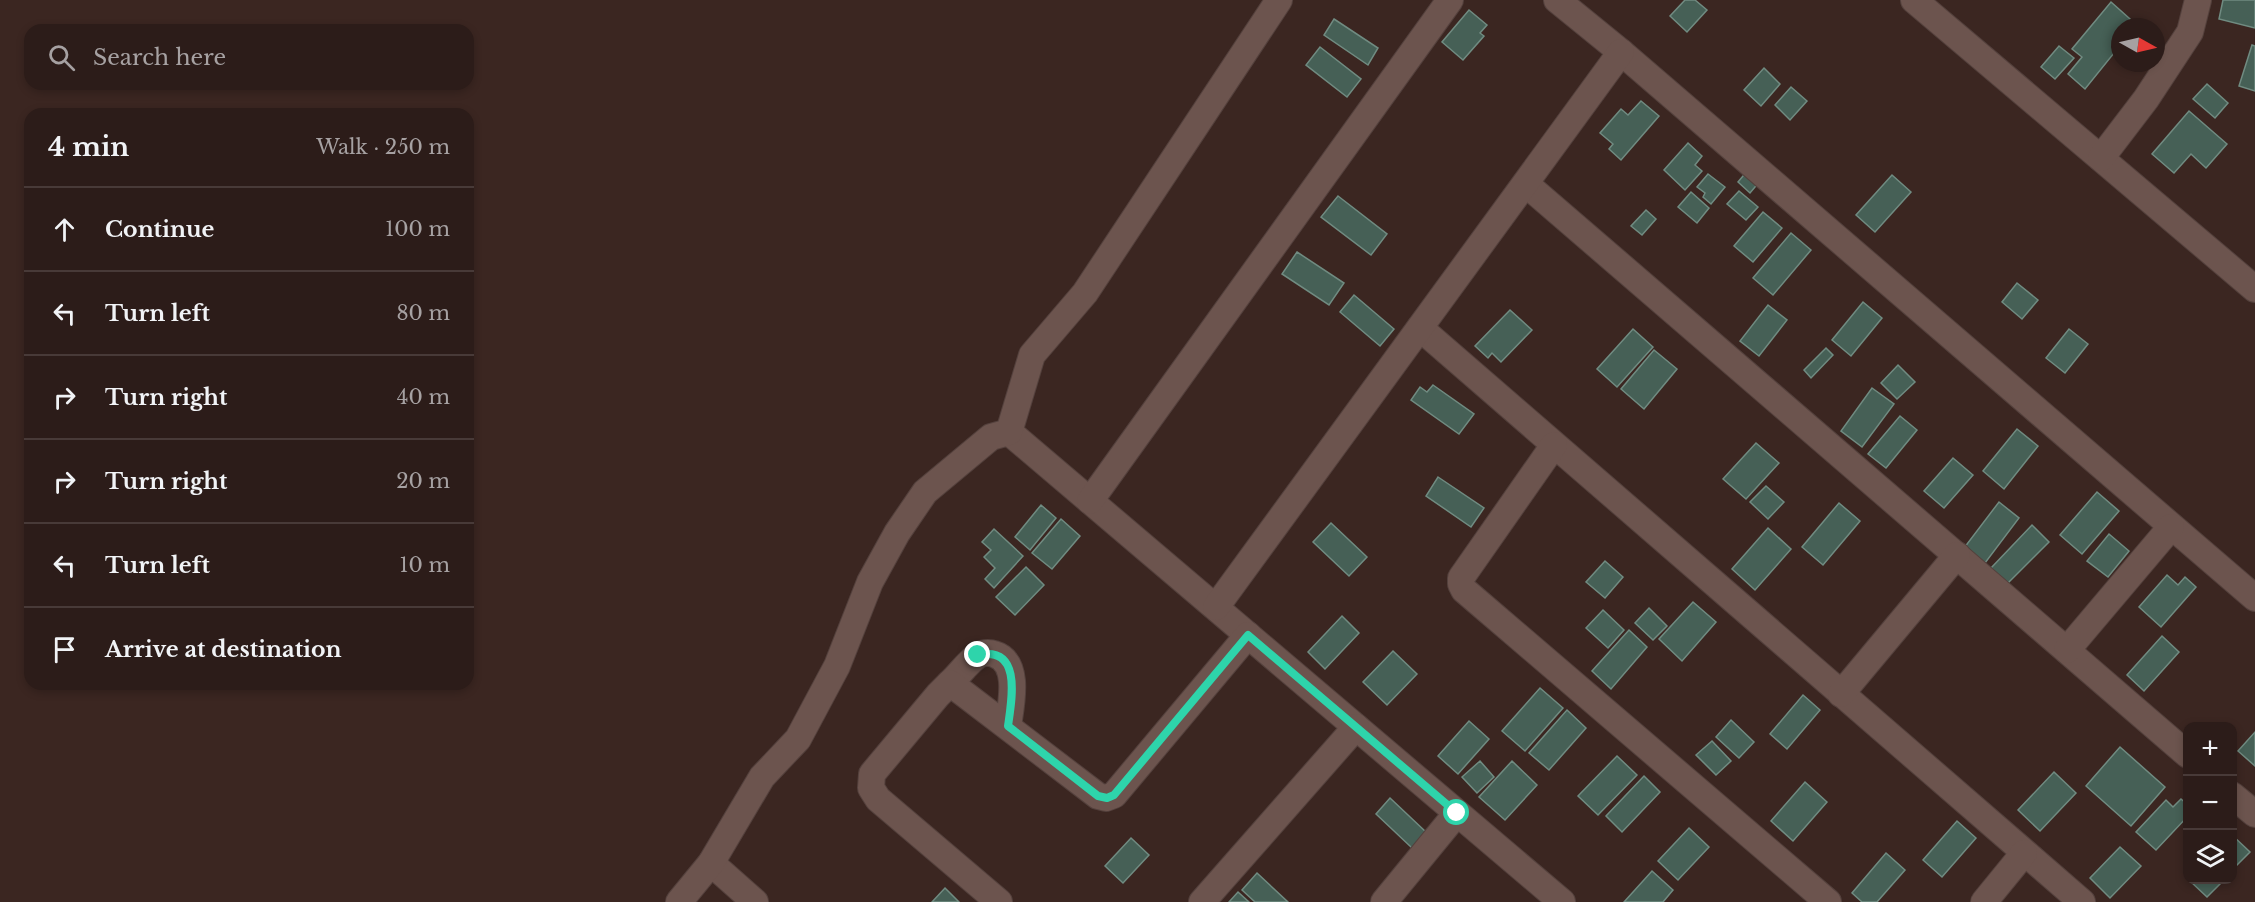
<!DOCTYPE html>
<html lang="en">
<head>
<meta charset="utf-8">
<style>
	body { margin:0; font-family:"Libre Baskerville",serif; background:#342522; color:#f1f3f6 }
	.controls { position:absolute; right:18px; bottom:18px; display:grid; overflow:hidden; border-radius:12px; box-shadow:0 3px 9px #0003 }
	.controls button { width:54px; height:54px; display:grid; place-items:center; padding:0; border:0; border-bottom:2px solid #483a38; background:#2c1c19; color:#f1f3f6; font:30px sans-serif }
	.compass { position:absolute; left:2111px; top:18px; width:54px; height:54px; border-radius:50%; background:#2c1c19; box-shadow:0 3px 9px #0003; rotate:98deg }
	.stop { position:absolute; width:18px; height:18px; margin:-14px; border:4px solid #2ed4ab; border-radius:50%; background:#fff }
	.stop.end { background:#2ed4ab; border-color:#fff; box-shadow:0 2px 6px #0008 }
	.list { margin:0; padding:0; list-style:none }
	h2 { display:flex; justify-content:space-between; align-items:center; height:78px; margin:0; padding:0 24px; font-size:26px }
	h2 small { font-size:20px; font-weight:400; color:#a6a1a2 }
	.list li { display:grid; grid-template-columns:39px 1fr auto; gap:18px; align-items:center; box-sizing:border-box; height:84px; padding:0 24px; border-top:2px solid #483a38 }
	.list b { display:block; font-size:22px; white-space:nowrap }
	.list em { font-size:20px; font-style:normal; color:#a6a1a2 }
	.icon { flex:none; width:33px; height:33px; fill:none; stroke:currentColor; stroke-width:2; stroke-linecap:round; stroke-linejoin:round }
	.map { position:relative; flex:none; width:2255px; height:902px; overflow:hidden }
	.search { position:absolute; background:#2c1c19; box-shadow:0 3px 9px #0003; left:24px; top:24px; width:450px; height:66px; display:flex; align-items:center; gap:15px; box-sizing:border-box; padding:0 21px; border-radius:18px; color:#a6a1a2; font-size:22px }
	.panel { position:absolute; background:#2c1c19; box-shadow:0 3px 9px #0003; left:24px; top:108px; width:450px; height:582px; border-radius:18px }
	.map>svg:first-child { display:block }
</style>
</head>
<body>
<div class="map">
<svg width="2255" height="902" viewBox="0 0 2255 902">
	<rect width="100%" height="100%" fill="#3b2621"/>
	<g fill="#466056" stroke="#708b81" stroke-width="1.5">
		<path d="M 1685,0 L 1695,0 L 1707,10 L 1687,32 L 1670,16 Z"/>
		<path d="M 2223,0 L 2255,0 L 2255,28 L 2219,19 Z"/>
		<path d="M 2111,2 L 2139,27 L 2120,27 L 2120,50 L 2118,48 L 2085,89 L 2068,74 L 2082,57 L 2072,49 Z"/>
		<path d="M 1469,10 L 1487,25 L 1480,33 L 1484,36 L 1463,60 L 1442,42 Z"/>
		<path d="M 1334,19 L 1378,48 L 1368,65 L 1324,35 Z"/>
		<path d="M 2252,45 L 2255,46 L 2255,91 L 2239,86 Z"/>
		<path d="M 2059,46 L 2074,58 L 2055,79 L 2041,67 Z"/>
		<path d="M 1320,47 L 1361,79 L 1347,97 L 1306,65 Z"/>
		<path d="M 1764,68 L 1780,84 L 1761,106 L 1744,90 Z"/>
		<path d="M 2207,84 L 2228,103 L 2215,118 L 2193,99 Z"/>
		<path d="M 1791,87 L 1807,101 L 1790,120 L 1775,105 Z"/>
		<path d="M 1641,101 L 1659,116 L 1621,160 L 1609,149 L 1613,144 L 1600,133 L 1621,109 L 1628,115 Z"/>
		<path d="M 2189,111 L 2227,144 L 2206,168 L 2191,154 L 2174,173 L 2152,154 Z"/>
		<path d="M 1688,143 L 1702,156 L 1695,165 L 1702,171 L 1685,190 L 1664,170 Z"/>
		<path d="M 1748,170 L 1760,181 L 1750,193 L 1738,182 Z"/>
		<path d="M 1708,174 L 1725,187 L 1711,204 L 1703,197 L 1705,193 L 1697,187 Z"/>
		<path d="M 1892,175 L 1911,192 L 1875,232 L 1856,215 Z"/>
		<path d="M 1739,191 L 1758,207 L 1746,220 L 1727,204 Z"/>
		<path d="M 1691,192 L 1709,208 L 1697,223 L 1678,207 Z"/>
		<path d="M 1338,196 L 1387,234 L 1371,255 L 1321,217 Z"/>
		<path d="M 1646,210 L 1656,219 L 1642,235 L 1631,226 Z"/>
		<path d="M 1763,212 L 1782,228 L 1753,262 L 1734,246 Z"/>
		<path d="M 1791,233 L 1811,250 L 1773,295 L 1753,278 Z"/>
		<path d="M 1297,252 L 1344,283 L 1329,305 L 1282,274 Z"/>
		<path d="M 2017,283 L 2038,300 L 2022,319 L 2002,302 Z"/>
		<path d="M 1354,295 L 1394,329 L 1380,346 L 1340,312 Z"/>
		<path d="M 1863,302 L 1882,318 L 1851,356 L 1832,340 Z"/>
		<path d="M 1768,305 L 1787,320 L 1759,356 L 1740,341 Z"/>
		<path d="M 1510,310 L 1532,330 L 1501,362 L 1492,353 L 1488,358 L 1475,346 Z"/>
		<path d="M 1633,329 L 1653,347 L 1617,387 L 1597,369 Z"/>
		<path d="M 2069,329 L 2088,344 L 2065,373 L 2046,358 Z"/>
		<path d="M 1826,348 L 1833,355 L 1811,378 L 1804,370 Z"/>
		<path d="M 1654,350 L 1677,369 L 1644,409 L 1621,389 Z"/>
		<path d="M 1898,365 L 1915,382 L 1897,399 L 1881,383 Z"/>
		<path d="M 1433,385 L 1474,414 L 1459,434 L 1411,400 L 1420,387 L 1427,392 Z"/>
		<path d="M 1872,388 L 1894,404 L 1862,447 L 1841,431 Z"/>
		<path d="M 1900,416 L 1917,430 L 1886,468 L 1868,454 Z"/>
		<path d="M 2017,429 L 2038,446 L 2004,489 L 1983,471 Z"/>
		<path d="M 1756,443 L 1779,463 L 1746,499 L 1723,479 Z"/>
		<path d="M 1953,458 L 1973,475 L 1944,508 L 1924,491 Z"/>
		<path d="M 1438,477 L 1484,508 L 1471,527 L 1426,496 Z"/>
		<path d="M 1766,486 L 1784,502 L 1768,519 L 1750,502 Z"/>
		<path d="M 2097,492 L 2119,511 L 2082,554 L 2060,535 Z"/>
		<path d="M 1999,502 L 2019,518 L 1985,563 L 1964,548 Z"/>
		<path d="M 1839,503 L 1860,521 L 1823,565 L 1802,547 Z"/>
		<path d="M 1041,505 L 1056,518 L 1030,550 L 1015,537 Z"/>
		<path d="M 1061,519 L 1080,536 L 1052,569 L 1032,553 Z"/>
		<path d="M 1331,523 L 1367,557 L 1349,576 L 1313,542 Z"/>
		<path d="M 2032,525 L 2049,542 L 2007,584 L 1991,568 Z"/>
		<path d="M 1768,528 L 1791,549 L 1755,590 L 1732,569 Z"/>
		<path d="M 994,529 L 1023,556 L 994,588 L 985,579 L 995,568 L 984,557 L 991,550 L 982,542 Z"/>
		<path d="M 2109,534 L 2129,551 L 2108,577 L 2087,561 Z"/>
		<path d="M 1605,561 L 1623,577 L 1605,598 L 1586,582 Z"/>
		<path d="M 1026,567 L 1044,585 L 1015,615 L 996,597 Z"/>
		<path d="M 2167,575 L 2178,585 L 2185,577 L 2196,587 L 2161,627 L 2139,607 Z"/>
		<path d="M 1693,602 L 1716,622 L 1682,661 L 1659,639 Z"/>
		<path d="M 1649,608 L 1667,626 L 1653,640 L 1635,623 Z"/>
		<path d="M 1603,610 L 1624,630 L 1608,648 L 1586,628 Z"/>
		<path d="M 1342,616 L 1359,633 L 1325,669 L 1308,652 Z"/>
		<path d="M 1629,630 L 1647,647 L 1611,689 L 1592,671 Z"/>
		<path d="M 2162,636 L 2179,652 L 2144,691 L 2127,675 Z"/>
		<path d="M 1393,651 L 1417,674 L 1387,705 L 1363,682 Z"/>
		<path d="M 1540,688 L 1563,708 L 1525,751 L 1502,731 Z"/>
		<path d="M 1803,695 L 1820,710 L 1787,749 L 1770,734 Z"/>
		<path d="M 1567,710 L 1586,728 L 1549,770 L 1529,753 Z"/>
		<path d="M 1731,720 L 1754,742 L 1739,758 L 1716,737 Z"/>
		<path d="M 1469,721 L 1489,739 L 1458,774 L 1438,756 Z"/>
		<path d="M 2255,732 L 2255,766 L 2238,751 Z"/>
		<path d="M 1712,741 L 1731,761 L 1716,775 L 1696,755 Z"/>
		<path d="M 2120,747 L 2165,787 L 2131,826 L 2086,786 Z"/>
		<path d="M 1617,756 L 1637,775 L 1598,815 L 1578,796 Z"/>
		<path d="M 1480,761 L 1494,777 L 1477,793 L 1462,777 Z"/>
		<path d="M 1512,761 L 1537,785 L 1505,820 L 1479,797 Z"/>
		<path d="M 2054,772 L 2076,793 L 2040,831 L 2018,810 Z"/>
		<path d="M 1644,776 L 1660,792 L 1622,832 L 1606,816 Z"/>
		<path d="M 1805,782 L 1827,802 L 1793,841 L 1771,821 Z"/>
		<path d="M 1390,798 L 1426,832 L 1412,848 L 1376,814 Z"/>
		<path d="M 2181,799 L 2188,805 L 2188,816 L 2156,850 L 2136,832 L 2166,800 L 2173,807 Z"/>
		<path d="M 1957,821 L 1976,838 L 1942,877 L 1923,860 Z"/>
		<path d="M 1689,828 L 1709,847 L 1678,880 L 1658,861 Z"/>
		<path d="M 2232,835 L 2250,852 L 2232,870 Z"/>
		<path d="M 1131,838 L 1149,855 L 1123,883 L 1105,866 Z"/>
		<path d="M 2120,847 L 2141,866 L 2110,898 L 2090,878 Z"/>
		<path d="M 1886,853 L 1905,870 L 1877,902 L 1862,902 L 1852,893 Z"/>
		<path d="M 1652,871 L 1673,890 L 1663,902 L 1624,902 Z"/>
		<path d="M 1257,873 L 1288,902 L 1255,902 L 1242,890 Z"/>
		<path d="M 2189,880 L 2224,880 L 2207,897 Z"/>
		<path d="M 945,888 L 959,902 L 932,902 Z"/>
		<path d="M 1238,892 L 1249,902 L 1229,902 Z"/>
	</g>
	<g fill="none" stroke-linecap="round" stroke-linejoin="round">
		<defs>
			<g id="minor">
				<path d="M 1557,0 L 1621,52 L 2255,598"/>
				<path d="M 1914,0 L 2255,289"/>
				<path d="M 2101,158 L 2146,99 L 2190,32 L 2198,0"/>
				<path d="M 1526,184 L 2188,755"/>
				<path d="M 1420,328 L 2082,902"/>
				<path d="M 1009,432 L 1562,902"/>
				<path d="M 1554,445 L 1461,578 L 1461,584 L 1464,590 L 1828,902"/>
				<path d="M 1090,501 L 1450,0"/>
				<path d="M 1216,607 L 1621,52"/>
				<path d="M 2067,650 L 2171,527"/>
				<path d="M 950,683 C 959,675 967,663 977,656 C 981,653 989,652 994,654 C 1021,662 1011,705 1008,726"/>
				<path d="M 1841,694 L 1957,555"/>
				<path d="M 2232,795 L 2255,814"/>
				<path d="M 711,863 L 755,902"/>
				<path d="M 679,902 L 711,863 L 762,777 L 798,739 L 837,666 L 870,582 L 897,533 L 925,492 L 991,437 L 1009,432 L 1032,355 L 1085,293 L 1279,0"/>
				<path d="M 999,902 L 878,799 L 871,788 L 872,774 L 938,695 L 950,683 L 1098,796 L 1106,798 L 1114,795 L 1248,635"/>
				<path d="M 1202,902 L 1356,727"/>
				<path d="M 1384,902 L 1457,813"/>
				<path d="M 1984,902 L 2024,853"/>
			</g>
		</defs>
		<use href="#minor" stroke="#54413d" stroke-width="28"/>
		<use href="#minor" stroke="#6c544e" stroke-width="26"/>
	</g>
	<g fill="none" stroke-linecap="round" stroke-linejoin="round">
		<path stroke="#2ed4ab" stroke-width="8" d="M 978,655 C 1022,646 1012,698 1008,726 L 1098,796 L 1107,798 L 1114,795 L 1248,635 L 1457,813"/>
	</g>
</svg>
<div class="controls">
<button>+</button>
<button>−</button>
<button><svg class="icon" aria-label="layers" viewBox="0 0 24 24"><path d="M12 4l9 5-9 5-9-5zM3 14l9 5 9-5"/></svg></button>
</div>
<svg class="compass" viewBox="-18 -18 36 36"><path d="M0-13l5 13h-10z" fill="#e53935"/><path d="M0 13l5-13h-10z" fill="#a6a1a2"/></svg>
<div class="stop" style="left:1457px;top:813px"></div>
<div class="stop end" style="left:978px;top:655px"></div>
<div class="search"><svg class="icon" aria-label="search" viewBox="0 0 24 24"><circle cx="10" cy="10" r="6"/><path d="M15 15l6 6"/></svg>Search here</div>
<section class="panel">
<h2>4 min<small>Walk · 250 m</small></h2>
<ul class="list">
<li><svg class="icon" aria-label="ahead" viewBox="0 0 24 24"><path d="M12 20V5M6 11l6-6 6 6"/></svg><div><b>Continue</b></div><em>100 m</em></li>
<li><svg class="icon" aria-label="left" viewBox="0 0 24 24"><path d="M17 20v-9H6M10 6l-5 5 5 5"/></svg><div><b>Turn left</b></div><em>80 m</em></li>
<li><svg class="icon" aria-label="right" viewBox="0 0 24 24"><path d="M7 20v-9h11M14 6l5 5-5 5"/></svg><div><b>Turn right</b></div><em>40 m</em></li>
<li><svg class="icon" aria-label="right" viewBox="0 0 24 24"><path d="M7 20v-9h11M14 6l5 5-5 5"/></svg><div><b>Turn right</b></div><em>20 m</em></li>
<li><svg class="icon" aria-label="left" viewBox="0 0 24 24"><path d="M17 20v-9H6M10 6l-5 5 5 5"/></svg><div><b>Turn left</b></div><em>10 m</em></li>
<li><svg class="icon" aria-label="arrive" viewBox="0 0 24 24"><path d="M6 21V4h12l-3 4 3 4H6"/></svg><div><b>Arrive at destination</b></div></li>
</ul>
</section>
</div>
</body>
</html>
